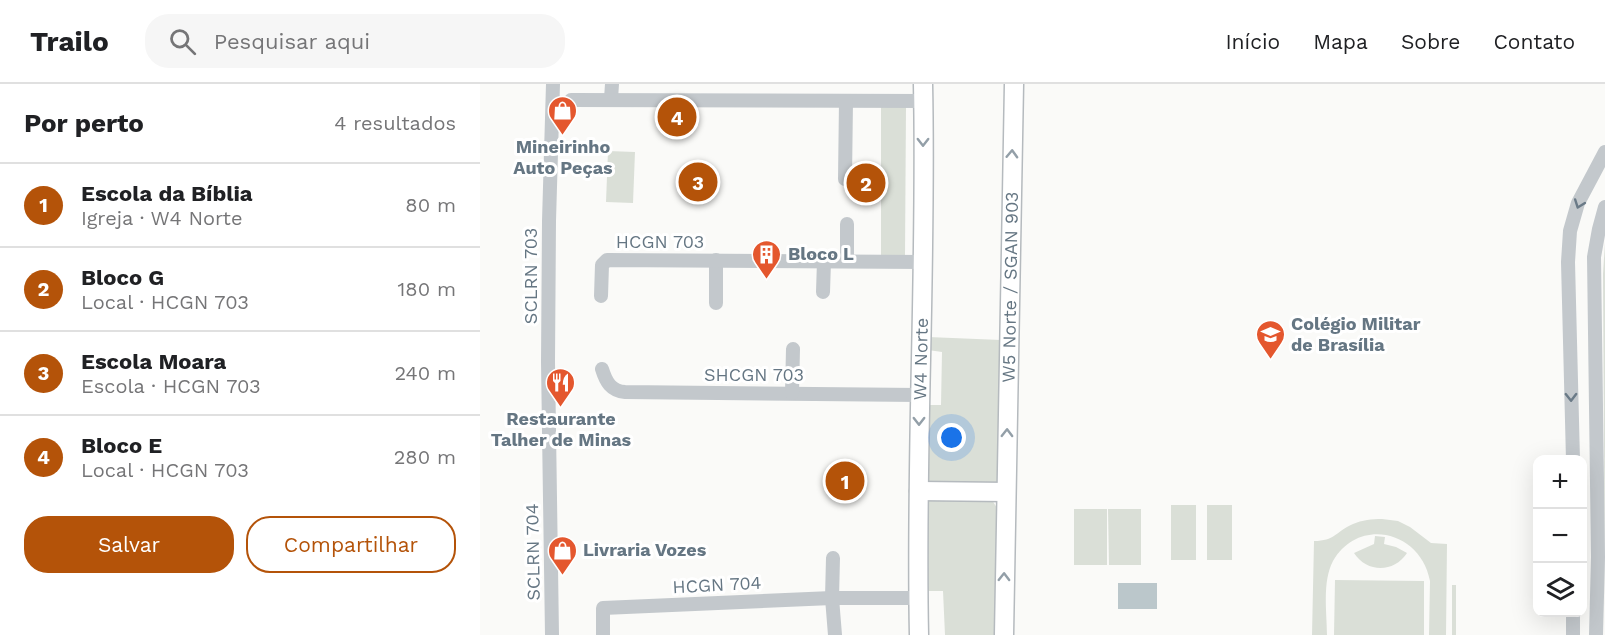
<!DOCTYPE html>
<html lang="pt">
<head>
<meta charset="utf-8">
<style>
	body { margin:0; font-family:"Work Sans",sans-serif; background:#f6f6f6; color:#202124 }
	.controls { position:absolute; right:18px; bottom:18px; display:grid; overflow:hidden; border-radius:12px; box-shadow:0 6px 24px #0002 }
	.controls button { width:54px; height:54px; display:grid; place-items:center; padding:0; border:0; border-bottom:2px solid #e0e0e0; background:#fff; color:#202124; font:30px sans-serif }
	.you { position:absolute; left:472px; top:354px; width:21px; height:21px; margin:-15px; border:4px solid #fff; border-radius:50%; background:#1a73e8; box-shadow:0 0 0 9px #1a73e833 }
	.badge { display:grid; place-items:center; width:39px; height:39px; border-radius:50%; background:#b45309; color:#fff; font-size:20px; font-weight:700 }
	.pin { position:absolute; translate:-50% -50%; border:3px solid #fff; box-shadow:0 2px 6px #0006 }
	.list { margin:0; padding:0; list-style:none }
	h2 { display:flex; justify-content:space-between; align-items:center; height:78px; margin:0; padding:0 24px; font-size:26px }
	h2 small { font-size:20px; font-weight:400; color:#757577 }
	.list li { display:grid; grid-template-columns:39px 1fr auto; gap:18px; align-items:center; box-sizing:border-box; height:84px; padding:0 24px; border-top:2px solid #e0e0e0 }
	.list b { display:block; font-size:22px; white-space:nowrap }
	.list p { margin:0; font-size:20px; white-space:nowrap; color:#757577 }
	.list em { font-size:20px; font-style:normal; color:#757577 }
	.actions { display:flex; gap:12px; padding:18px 24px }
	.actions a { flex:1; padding:14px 0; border:2px solid #b45309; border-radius:24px; text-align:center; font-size:21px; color:#b45309 }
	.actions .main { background:#b45309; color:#fff }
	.icon { flex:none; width:33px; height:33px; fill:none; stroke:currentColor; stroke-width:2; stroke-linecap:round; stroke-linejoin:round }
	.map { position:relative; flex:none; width:1125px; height:551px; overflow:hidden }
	header { display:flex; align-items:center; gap:36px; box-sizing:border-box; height:84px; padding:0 30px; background:#fff; border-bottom:2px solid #e0e0e0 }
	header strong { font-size:28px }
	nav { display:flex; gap:33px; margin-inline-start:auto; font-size:21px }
	.search { width:420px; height:54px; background:#f6f6f6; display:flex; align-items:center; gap:15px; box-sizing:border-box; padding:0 21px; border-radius:24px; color:#757577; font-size:22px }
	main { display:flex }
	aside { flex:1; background:#fff }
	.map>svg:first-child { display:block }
</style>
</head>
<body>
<header>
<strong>Trailo</strong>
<div class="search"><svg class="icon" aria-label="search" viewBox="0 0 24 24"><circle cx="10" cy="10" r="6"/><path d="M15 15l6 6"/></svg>Pesquisar aqui</div>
<nav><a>Início</a><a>Mapa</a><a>Sobre</a><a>Contato</a></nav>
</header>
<main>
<aside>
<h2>Por perto<small>4 resultados</small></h2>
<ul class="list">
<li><span class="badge">1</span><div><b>Escola da Bíblia</b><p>Igreja · W4 Norte</p></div><em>80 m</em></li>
<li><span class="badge">2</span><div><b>Bloco G</b><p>Local · HCGN 703</p></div><em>180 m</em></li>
<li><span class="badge">3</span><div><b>Escola Moara</b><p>Escola · HCGN 703</p></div><em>240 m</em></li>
<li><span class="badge">4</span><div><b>Bloco E</b><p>Local · HCGN 703</p></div><em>280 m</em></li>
</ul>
<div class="actions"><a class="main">Salvar</a><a>Compartilhar</a></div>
</aside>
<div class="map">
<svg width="1125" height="551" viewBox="0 0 1125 551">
	<rect width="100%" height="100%" fill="#fafaf8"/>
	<g fill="#dadfd7">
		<path d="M 401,23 L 426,23 L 425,171 L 421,172 L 401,172 Z"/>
		<path d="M 128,67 L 155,68 L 153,119 L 126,118 Z"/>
		<path d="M 1125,159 L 1125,524 L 1123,190 Z"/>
		<path d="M 448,253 L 521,256 L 517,398 L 515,402 L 456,403 L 448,398 L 447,321 L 461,321 L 462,268 L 448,266 Z"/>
		<path d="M 452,415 L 512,416 L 517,424 L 516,551 L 465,551 L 463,507 L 447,507 L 447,417 Z"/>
		<rect x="691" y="421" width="25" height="55"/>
		<rect x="727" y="421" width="25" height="55"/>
		<rect x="594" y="425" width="33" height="56"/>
		<path d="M 628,425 L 661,425 L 661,481 L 629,481 Z"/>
		<path d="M 902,435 L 918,437 L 930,443 L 951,459 L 967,460 L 966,551 L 949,551 L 950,497 C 941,447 879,432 853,477 C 842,498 847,528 847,551 L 832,551 L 834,457 C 855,457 855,448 873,440 C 882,436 892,435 902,435 Z"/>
		<path d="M 895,452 L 905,453 L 904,460 L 916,463 L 927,469 C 914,489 887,489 874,469 L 894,460 Z"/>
		<path d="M 855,496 L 944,497 L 944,551 L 854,551 Z"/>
		<rect x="972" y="501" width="4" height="50"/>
	</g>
	<rect fill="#bbc7cb" x="638" y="499" width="39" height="26"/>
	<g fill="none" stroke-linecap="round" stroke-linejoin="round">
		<defs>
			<g id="major">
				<path d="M 439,407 L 526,408"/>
				<path id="s1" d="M 439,551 C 435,367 447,184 443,0"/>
				<path id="s2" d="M 524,551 L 534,0"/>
			</g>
		</defs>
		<use href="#major" stroke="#b5babe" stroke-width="21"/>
		<g stroke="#c3c8cc" stroke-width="14">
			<path d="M 131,15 L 132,0"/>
			<path d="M 91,16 L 444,17"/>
			<path d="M 365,95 L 366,17"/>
			<path d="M 367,140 L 367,177"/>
			<path d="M 236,176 L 236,219"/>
			<path d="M 343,208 L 344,177"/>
			<path d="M 121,212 L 122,181 L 127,176 L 443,178"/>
			<path d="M 122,285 C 126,298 131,307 145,308 L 439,311"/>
			<path d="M 312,309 L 313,265"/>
			<path d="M 1093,376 L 1088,178 L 1090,147 L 1098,119 L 1125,68"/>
			<path d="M 353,474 L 352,514 L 355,551"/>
			<path d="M 1093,528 L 1093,551"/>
			<path d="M 72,551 L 68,278 L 69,137 L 73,0"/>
			<path d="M 123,551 L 123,524 L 352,514 L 438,514"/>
			<path d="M 1116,551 L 1118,473 L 1114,173 L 1119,145 L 1125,123"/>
		</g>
		<use href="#major" stroke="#fff" stroke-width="18"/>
	</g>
	<defs><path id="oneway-chevron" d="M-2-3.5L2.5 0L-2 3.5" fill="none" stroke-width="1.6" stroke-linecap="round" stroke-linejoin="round" transform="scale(1.5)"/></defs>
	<g stroke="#939fa8">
		<use href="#oneway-chevron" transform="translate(443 58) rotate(90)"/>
		<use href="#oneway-chevron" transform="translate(532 70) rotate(-88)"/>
		<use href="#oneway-chevron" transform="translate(439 337) rotate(90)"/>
		<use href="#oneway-chevron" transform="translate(527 349) rotate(-89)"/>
		<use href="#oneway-chevron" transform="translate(524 493) rotate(-89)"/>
	</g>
	<g stroke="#6a7a87">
		<use href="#oneway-chevron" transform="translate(1099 120) rotate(110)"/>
		<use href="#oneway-chevron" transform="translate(1091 313) rotate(89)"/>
	</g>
	<defs>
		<symbol id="shop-pin" viewBox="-11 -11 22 30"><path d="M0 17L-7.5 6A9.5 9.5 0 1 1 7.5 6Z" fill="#e4572e" stroke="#fff"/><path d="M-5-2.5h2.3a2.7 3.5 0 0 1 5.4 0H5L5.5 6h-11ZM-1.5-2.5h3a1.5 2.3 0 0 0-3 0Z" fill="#fff"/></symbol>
		<symbol id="building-pin" viewBox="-11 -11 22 30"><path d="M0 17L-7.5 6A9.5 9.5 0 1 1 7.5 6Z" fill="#e4572e" stroke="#fff"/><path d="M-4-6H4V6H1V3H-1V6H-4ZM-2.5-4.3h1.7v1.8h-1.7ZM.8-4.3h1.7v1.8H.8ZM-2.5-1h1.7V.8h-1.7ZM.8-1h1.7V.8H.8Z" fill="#fff"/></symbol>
		<symbol id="school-pin" viewBox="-11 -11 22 30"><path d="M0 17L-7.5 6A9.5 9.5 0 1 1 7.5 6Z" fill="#e4572e" stroke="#fff"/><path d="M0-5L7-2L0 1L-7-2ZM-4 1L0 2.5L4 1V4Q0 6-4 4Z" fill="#fff"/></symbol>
		<symbol id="restaurant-pin" viewBox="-11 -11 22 30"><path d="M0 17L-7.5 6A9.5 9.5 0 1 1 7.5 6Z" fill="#e4572e" stroke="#fff"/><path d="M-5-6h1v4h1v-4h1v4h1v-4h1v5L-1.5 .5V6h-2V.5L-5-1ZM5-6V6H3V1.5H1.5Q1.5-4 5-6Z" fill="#fff"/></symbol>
	</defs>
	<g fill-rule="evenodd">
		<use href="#shop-pin" x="66" y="10" width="33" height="45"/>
		<use href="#building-pin" x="270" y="154" width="33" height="45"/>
		<use href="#school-pin" x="774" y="234" width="33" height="45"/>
		<use href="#restaurant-pin" x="64" y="282" width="33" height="45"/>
		<use href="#shop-pin" x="66" y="450" width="33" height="45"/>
	</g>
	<g text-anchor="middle" stroke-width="6" stroke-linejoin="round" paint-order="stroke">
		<g font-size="18" font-weight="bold" fill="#657683" stroke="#fff" text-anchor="start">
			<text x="83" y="69" text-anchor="middle">Mineirinho<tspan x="83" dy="21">Auto Peças</tspan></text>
			<text x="308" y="176">Bloco L</text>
			<text x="811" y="246">Colégio Militar<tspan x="811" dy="21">de Brasília</tspan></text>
			<text x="81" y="341" text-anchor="middle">Restaurante<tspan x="81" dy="21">Talher de Minas</tspan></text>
			<text x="103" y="472">Livraria Vozes</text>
		</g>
		<g font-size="18" fill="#657683" stroke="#fff">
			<text x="180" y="164">HCGN 703</text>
			<text transform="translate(51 192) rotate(-90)" y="6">SCLRN 703</text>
			<text dy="6" stroke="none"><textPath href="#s2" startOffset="348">W5 Norte / SGAN 903</textPath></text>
			<text dy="6" stroke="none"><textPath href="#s1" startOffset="276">W4 Norte</textPath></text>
			<text x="274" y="297">SHCGN 703</text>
			<text transform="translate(53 468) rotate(-91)" y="6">SCLRN 704</text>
			<text transform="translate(237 501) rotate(-3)" y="6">HCGN 704</text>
		</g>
	</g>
</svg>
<div class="controls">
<button>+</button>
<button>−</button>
<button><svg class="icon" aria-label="layers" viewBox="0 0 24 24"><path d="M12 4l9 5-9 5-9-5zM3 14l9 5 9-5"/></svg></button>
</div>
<div class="you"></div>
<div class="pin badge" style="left:365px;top:397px">1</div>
<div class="pin badge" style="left:386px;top:99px">2</div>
<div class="pin badge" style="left:218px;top:98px">3</div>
<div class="pin badge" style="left:197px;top:33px">4</div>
</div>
</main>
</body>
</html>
